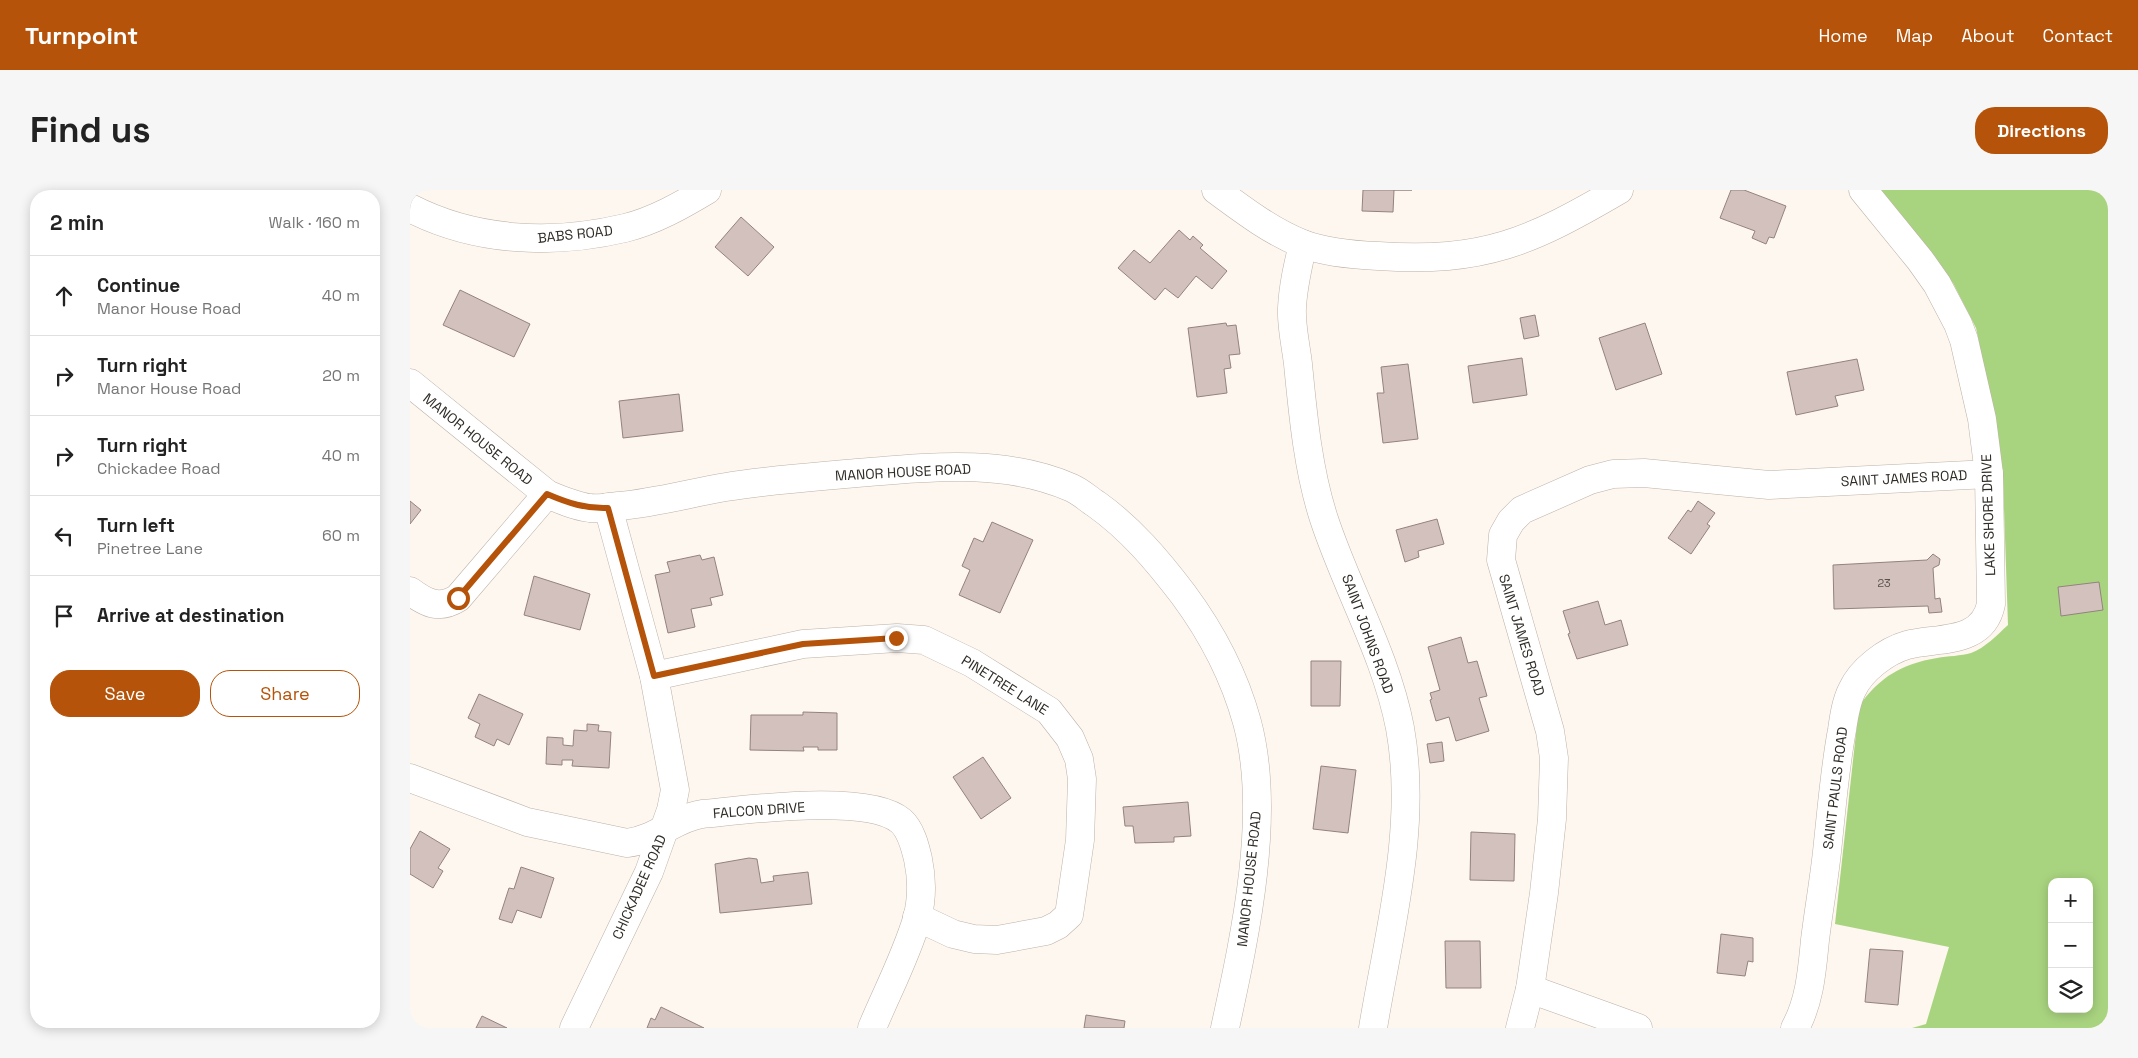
<!DOCTYPE html>
<html lang="en">
<head>
<meta charset="utf-8">
<style>
	body { margin:0; font-family:"Space Grotesk",sans-serif; background:#f6f6f6; color:#222 }
	.controls { position:absolute; right:15px; bottom:15px; display:grid; overflow:hidden; border-radius:10px; box-shadow:0 2px 12px #0003 }
	.controls button { width:45px; height:45px; display:grid; place-items:center; padding:0; border:0; border-bottom:1px solid #e0e0e0; background:#fff; color:#222; font:25px sans-serif }
	.stop { position:absolute; width:15px; height:15px; margin:-11px; border:4px solid #b45309; border-radius:50%; background:#fff }
	.stop.end { background:#b45309; border-color:#fff; box-shadow:0 1px 5px #0008 }
	.list { margin:0; padding:0; list-style:none }
	h2 { display:flex; justify-content:space-between; align-items:center; height:65px; margin:0; padding:0 20px; font-size:21px }
	h2 small { font-size:16px; font-weight:400; color:#767676 }
	.list li { display:grid; grid-template-columns:32px 1fr auto; gap:15px; align-items:center; box-sizing:border-box; height:80px; padding:0 20px; border-top:1px solid #e0e0e0 }
	.list b { display:block; font-size:19px; white-space:nowrap }
	.list p { margin:0; font-size:16px; white-space:nowrap; color:#767676 }
	.list em { font-size:16px; font-style:normal; color:#767676 }
	.actions { display:flex; gap:10px; padding:15px 20px }
	.actions a { flex:1; padding:11px 0; border:1px solid #b45309; border-radius:20px; text-align:center; font-size:18px; color:#b45309 }
	.actions .main { background:#b45309; color:#fff }
	.icon { flex:none; width:28px; height:28px; fill:none; stroke:currentColor; stroke-width:2; stroke-linecap:round; stroke-linejoin:round }
	.map { position:relative; flex:none; width:1698px; height:838px; overflow:hidden; border-radius:20px }
	header { display:flex; align-items:center; gap:30px; box-sizing:border-box; height:70px; padding:0 25px; background:#b45309; color:#fff }
	header strong { font-size:24px }
	nav { display:flex; gap:28px; margin-inline-start:auto; font-size:18px }
	.intro { display:flex; align-items:center; justify-content:space-between; box-sizing:border-box; height:120px; padding:0 30px }
	h1 { margin:0; font-size:35px }
	.button { padding:12px 22px; border-radius:20px; background:#b45309; color:#fff; font-size:18px; font-weight:700 }
	main { display:flex; gap:30px; padding:0 30px }
	aside { flex:1; background:#fff; border-radius:20px; box-shadow:0 2px 12px #0003 }
	.map>svg:first-child { display:block }
</style>
</head>
<body>
<header>
<strong>Turnpoint</strong>
<nav><a>Home</a><a>Map</a><a>About</a><a>Contact</a></nav>
</header>
<div class="intro"><h1>Find us</h1><a class="button">Directions</a></div>
<main>
<aside>
<h2>2 min<small>Walk · 160 m</small></h2>
<ul class="list">
<li><svg class="icon" aria-label="ahead" viewBox="0 0 24 24"><path d="M12 20V5M6 11l6-6 6 6"/></svg><div><b>Continue</b><p>Manor House Road</p></div><em>40 m</em></li>
<li><svg class="icon" aria-label="right" viewBox="0 0 24 24"><path d="M7 20v-9h11M14 6l5 5-5 5"/></svg><div><b>Turn right</b><p>Manor House Road</p></div><em>20 m</em></li>
<li><svg class="icon" aria-label="right" viewBox="0 0 24 24"><path d="M7 20v-9h11M14 6l5 5-5 5"/></svg><div><b>Turn right</b><p>Chickadee Road</p></div><em>40 m</em></li>
<li><svg class="icon" aria-label="left" viewBox="0 0 24 24"><path d="M17 20v-9H6M10 6l-5 5 5 5"/></svg><div><b>Turn left</b><p>Pinetree Lane</p></div><em>60 m</em></li>
<li><svg class="icon" aria-label="arrive" viewBox="0 0 24 24"><path d="M6 21V4h12l-3 4 3 4H6"/></svg><div><b>Arrive at destination</b></div></li>
</ul>
<div class="actions"><a class="main">Save</a><a>Share</a></div>
</aside>
<div class="map">
<svg width="1698" height="838" viewBox="0 0 1698 838">
	<rect width="100%" height="100%" fill="#fef7ef"/>
	<path fill="#a9d47f" fill-rule="evenodd" d="M 1467,0 L 1698,0 L 1698,834 L 1692,838 L 1502,838 L 1516,834 L 1539,757 L 1425,734 L 1449,516 C 1470,487 1491,474 1527,468 C 1538,466 1551,466 1561,463 C 1575,458 1587,445 1598,435 L 1593,289 L 1579,201 L 1566,138 L 1543,93 ZM 1642,692 L 1679,692 L 1679,819 L 1642,819 Z"/>
	<g fill="#d3c1be" stroke="#93827f">
		<path d="M 953,0 L 1002,0 L 984,0 L 983,22 L 952,21 Z"/>
		<path d="M 1321,0 L 1334,0 L 1376,16 L 1364,48 L 1359,47 L 1356,54 L 1342,48 L 1345,41 L 1310,28 Z"/>
		<path d="M 331,27 L 364,57 L 338,86 L 305,57 Z"/>
		<path d="M 769,40 L 780,50 L 783,46 L 793,55 L 790,58 L 817,81 L 802,99 L 786,86 L 768,108 L 755,98 L 745,110 L 708,78 L 724,60 L 740,73 Z"/>
		<path d="M 50,100 L 120,134 L 104,167 L 33,135 Z"/>
		<path d="M 1125,125 L 1129,146 L 1114,149 L 1110,128 Z"/>
		<path d="M 816,133 L 817,136 L 826,135 L 830,164 L 819,165 L 821,178 L 814,179 L 817,203 L 787,207 L 778,138 Z"/>
		<path d="M 1235,133 L 1252,184 L 1206,200 L 1189,148 Z"/>
		<path d="M 1112,168 L 1117,205 L 1063,213 L 1058,176 Z"/>
		<path d="M 1447,169 L 1454,200 L 1425,206 L 1428,216 L 1386,225 L 1377,182 Z"/>
		<path d="M 998,174 L 1008,249 L 973,253 L 967,203 L 974,203 L 971,177 Z"/>
		<path d="M 269,204 L 273,241 L 213,248 L 209,211 Z"/>
		<path d="M 0,311 L 11,320 L 0,334 Z"/>
		<path d="M 1288,311 L 1305,323 L 1297,334 L 1300,336 L 1281,364 L 1258,348 L 1278,320 L 1281,322 Z"/>
		<path d="M 1027,329 L 1034,354 L 1008,361 L 1009,367 L 995,372 L 986,340 Z"/>
		<path d="M 582,332 L 623,350 L 590,423 L 549,405 L 560,380 L 552,376 L 564,348 L 573,352 Z"/>
		<path d="M 1523,364 L 1530,369 L 1529,375 L 1523,378 L 1525,409 L 1530,408 L 1532,422 L 1519,423 L 1518,416 L 1424,419 L 1423,375 L 1517,370 Z"/>
		<path d="M 290,365 L 292,370 L 304,367 L 313,405 L 300,408 L 302,415 L 281,419 L 285,437 L 258,443 L 245,385 L 260,382 L 257,372 Z"/>
		<path d="M 124,386 L 180,404 L 170,440 L 114,425 Z"/>
		<path d="M 1689,392 L 1693,420 L 1651,426 L 1648,397 Z"/>
		<path d="M 1188,411 L 1195,435 L 1211,430 L 1218,455 L 1167,469 L 1158,444 L 1160,443 L 1153,421 Z"/>
		<path d="M 1051,447 L 1058,473 L 1067,471 L 1077,506 L 1069,508 L 1079,541 L 1046,551 L 1039,527 L 1026,531 L 1020,510 L 1022,509 L 1020,503 L 1030,500 L 1018,457 Z"/>
		<path d="M 901,471 L 931,471 L 930,516 L 901,516 Z"/>
		<path d="M 69,504 L 113,524 L 99,555 L 87,549 L 84,556 L 65,547 L 70,534 L 58,528 Z"/>
		<path d="M 393,522 L 427,523 L 427,560 L 408,560 L 408,557 L 393,557 L 394,561 L 340,560 L 341,525 L 393,525 Z"/>
		<path d="M 177,534 L 189,535 L 188,541 L 201,542 L 199,578 L 162,576 L 163,570 L 152,570 L 152,575 L 136,574 L 137,547 L 153,548 L 153,555 L 163,556 L 164,540 L 177,541 Z"/>
		<path d="M 1032,552 L 1034,571 L 1020,573 L 1017,554 Z"/>
		<path d="M 573,567 L 601,608 L 571,629 L 543,587 Z"/>
		<path d="M 911,576 L 946,580 L 938,643 L 903,639 Z"/>
		<path d="M 778,612 L 781,646 L 764,647 L 764,652 L 725,653 L 723,636 L 715,636 L 713,617 Z"/>
		<path d="M 10,641 L 40,659 L 28,678 L 33,681 L 23,698 L 0,684 L 0,659 Z"/>
		<path d="M 1061,642 L 1105,644 L 1104,691 L 1060,690 Z"/>
		<path d="M 339,668 L 347,669 L 351,693 L 364,691 L 363,686 L 398,682 L 402,714 L 310,723 L 305,674 Z"/>
		<path d="M 111,677 L 144,688 L 131,728 L 107,720 L 102,733 L 89,729 L 99,698 L 104,699 Z"/>
		<path d="M 1311,744 L 1343,748 L 1343,772 L 1338,771 L 1335,786 L 1307,783 Z"/>
		<path d="M 1035,751 L 1070,751 L 1071,798 L 1036,798 Z"/>
		<path d="M 1460,759 L 1493,761 L 1488,815 L 1455,812 Z"/>
		<path d="M 251,817 L 294,838 L 237,838 L 241,828 L 245,830 Z"/>
		<path d="M 676,825 L 715,831 L 714,838 L 674,838 Z"/>
		<path d="M 72,826 L 97,838 L 66,838 Z"/>
	</g>
	<g fill="none" stroke-linecap="round" stroke-linejoin="round">
		<defs>
			<g id="minor">
				<path d="M 806,0 C 833,20 862,42 893,54 C 917,63 944,65 968,66 C 1074,73 1120,52 1209,0"/>
				<path d="M 0,18 C 66,52 143,55 215,38 C 244,31 272,15 297,0"/>
				<path d="M 893,54 C 888,75 883,96 882,118 C 881,136 886,156 888,174 C 893,225 898,280 914,329 C 937,399 976,465 990,538 C 1008,637 979,741 963,838"/>
				<path d="M 0,193 L 137,304 C 151,310 165,316 180,318 C 190,319 200,317 209,316 C 245,313 280,303 316,297 C 359,290 404,287 447,283 C 519,277 594,268 662,298 C 671,302 678,309 686,314 C 721,339 747,370 773,404 C 802,443 824,485 837,532 C 862,624 835,746 815,838"/>
				<path d="M 0,401 C 16,413 29,420 48,408 L 137,304"/>
				<path d="M 244,486 L 393,454 L 487,448 L 514,450 L 562,473 L 639,521 L 660,548 L 669,569 L 672,589 L 670,650 L 659,725 L 648,735 L 636,741 L 587,750 L 564,749 L 543,744 L 507,727"/>
				<path d="M 0,588 L 117,632 L 217,653 C 245,650 265,628 292,624 C 336,620 458,603 491,631 C 501,640 505,656 508,669 C 512,688 512,710 507,729 C 496,766 477,802 462,838"/>
				<path d="M 1120,799 L 1228,838"/>
				<path d="M 164,838 L 239,682 L 261,620 L 265,600 L 244,486 L 198,317"/>
				<path d="M 1110,838 L 1120,799 L 1134,703 L 1142,629 L 1144,568 L 1140,541 L 1091,370 L 1093,345 L 1101,331 L 1112,320 L 1180,290 L 1203,284 L 1234,283 L 1359,295 L 1579,284"/>
				<path d="M 1385,838 C 1400,811 1402,780 1405,750 C 1409,717 1415,685 1418,652 C 1422,615 1425,577 1432,540 C 1434,526 1436,512 1442,500 C 1451,480 1476,461 1497,455 C 1527,447 1573,455 1581,414 L 1579,284 L 1572,229 L 1554,150 L 1548,134 L 1527,94 L 1510,70 L 1453,0"/>
			</g>
		</defs>
		<use href="#minor" stroke="#bdb1a6" stroke-width="29"/>
		<use href="#minor" stroke="#fff" stroke-width="28"/>
	</g>
	<g fill="none" stroke-linecap="round" stroke-linejoin="round">
		<path stroke="#b45309" stroke-width="6" d="M 48,408 L 137,304 C 158,313 176,319 198,318 L 244,486 L 393,454 L 486,448"/>
	</g>
	<g text-anchor="middle" stroke-width="4" stroke-linejoin="round" paint-order="stroke">
		<g font-size="11" fill="#59514d">
			<text x="1474" y="397">23</text>
		</g>
		<g font-size="14" fill="#302c27" stroke="#fff">
			<text transform="translate(165 44) rotate(-6)" y="5">BABS ROAD</text>
			<text transform="translate(68 249) rotate(39)" y="5">MANOR HOUSE ROAD</text>
			<text transform="translate(493 282) rotate(-3)" y="5">MANOR HOUSE ROAD</text>
			<text transform="translate(1494 288) rotate(-3)" y="5">SAINT JAMES ROAD</text>
			<text transform="translate(1578 325) rotate(-92)" y="5">LAKE SHORE DRIVE</text>
			<text transform="translate(958 444) rotate(70)" y="5">SAINT JOHNS ROAD</text>
			<text transform="translate(1112 445) rotate(73)" y="5">SAINT JAMES ROAD</text>
			<text transform="translate(595 495) rotate(32)" y="5">PINETREE LANE</text>
			<text transform="translate(1425 598) rotate(-83)" y="5">SAINT PAULS ROAD</text>
			<text transform="translate(349 620) rotate(-4)" y="5">FALCON DRIVE</text>
			<text transform="translate(839 689) rotate(-84)" y="5">MANOR HOUSE ROAD</text>
			<text transform="translate(229 697) rotate(-66)" y="5">CHICKADEE ROAD</text>
		</g>
	</g>
</svg>
<div class="controls">
<button>+</button>
<button>−</button>
<button><svg class="icon" aria-label="layers" viewBox="0 0 24 24"><path d="M12 4l9 5-9 5-9-5zM3 14l9 5 9-5"/></svg></button>
</div>
<div class="stop" style="left:48px;top:408px"></div>
<div class="stop end" style="left:486px;top:448px"></div>
</div>
</main>
</body>
</html>
